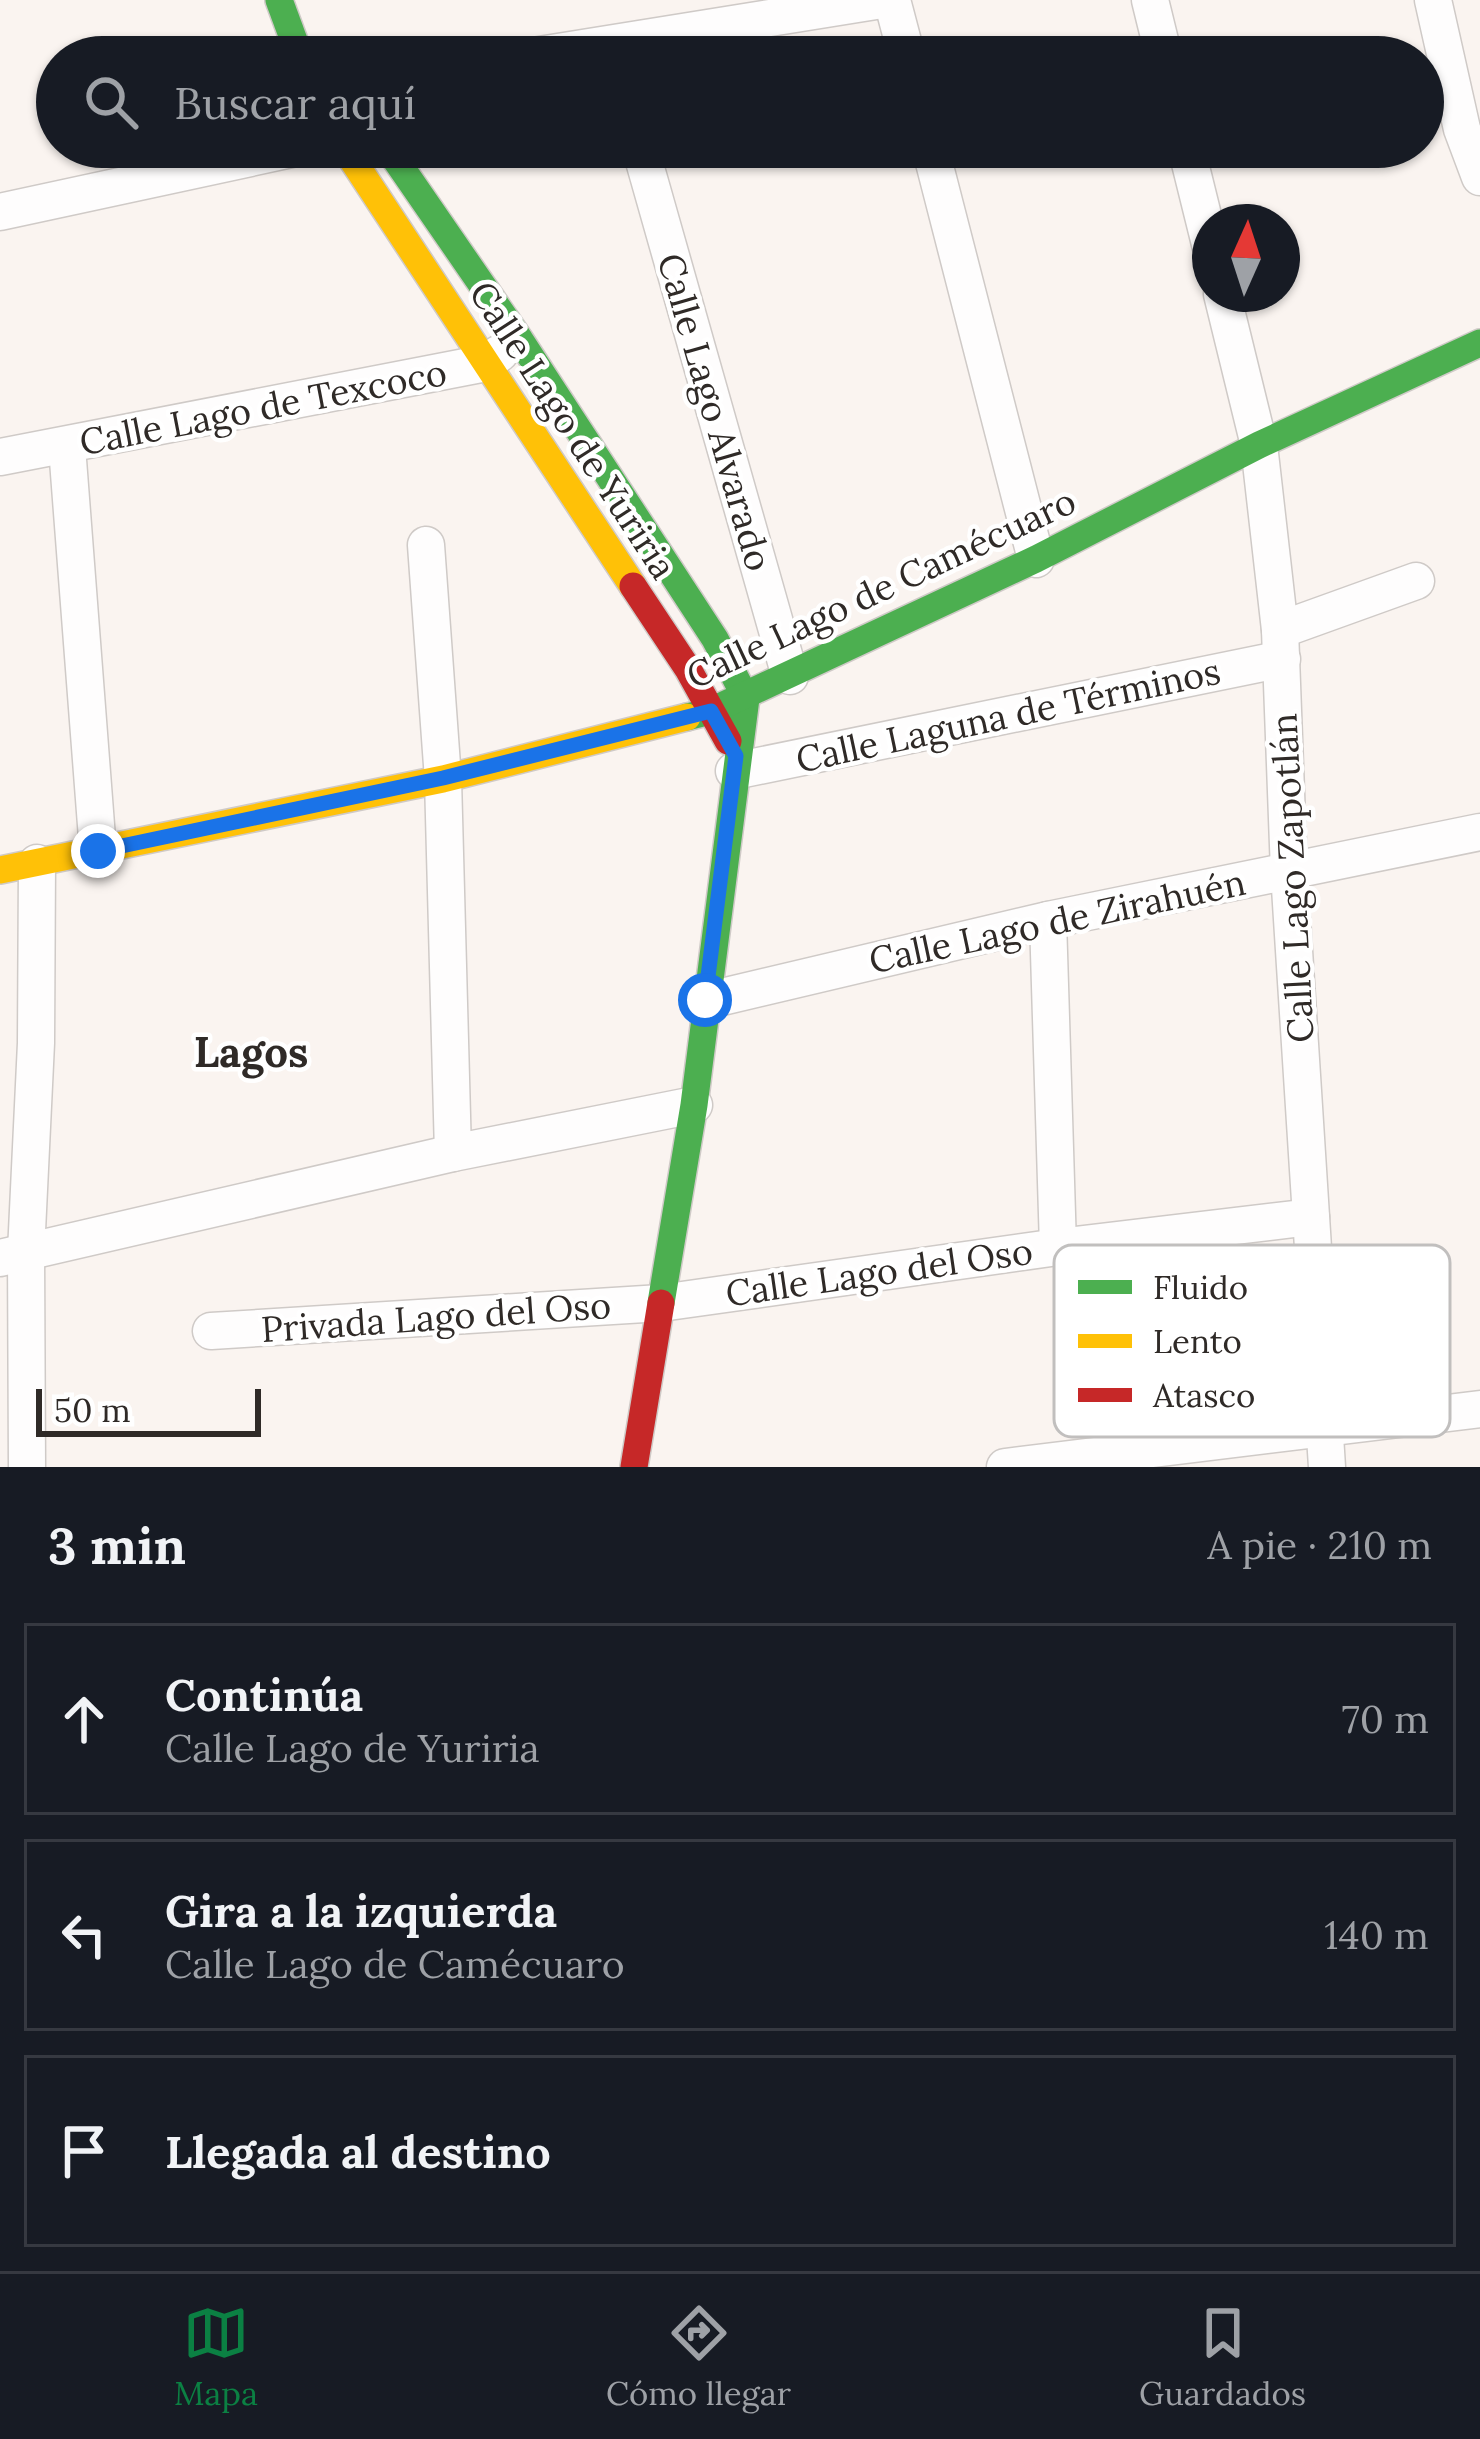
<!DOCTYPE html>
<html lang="es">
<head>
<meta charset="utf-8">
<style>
	body { margin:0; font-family:Lora,serif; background:#242831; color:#f1f3f6 }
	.compass { position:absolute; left:1192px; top:204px; width:108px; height:108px; border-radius:50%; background:#171b24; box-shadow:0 3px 9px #0004; rotate:3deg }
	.scale { position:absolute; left:36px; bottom:30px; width:225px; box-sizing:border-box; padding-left:12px; border:6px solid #2f2a27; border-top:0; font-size:33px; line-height:42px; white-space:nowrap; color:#2f2a27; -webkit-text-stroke:9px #fff; paint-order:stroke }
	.stop { position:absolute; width:36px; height:36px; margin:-27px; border:9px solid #1a73e8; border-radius:50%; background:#fff }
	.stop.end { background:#1a73e8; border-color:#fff; box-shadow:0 3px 12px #0008 }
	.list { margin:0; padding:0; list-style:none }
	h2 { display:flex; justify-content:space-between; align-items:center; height:156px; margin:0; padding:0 48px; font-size:51px }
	h2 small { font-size:39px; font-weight:400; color:#9ea1a6 }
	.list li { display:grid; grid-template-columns:78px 1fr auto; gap:36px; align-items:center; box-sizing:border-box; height:192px; margin:0 24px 24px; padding:0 24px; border:3px solid #363941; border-radius:0px }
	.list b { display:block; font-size:45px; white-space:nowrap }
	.list p { margin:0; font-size:39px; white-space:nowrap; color:#9ea1a6 }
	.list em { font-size:39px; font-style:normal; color:#9ea1a6 }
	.icon { flex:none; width:66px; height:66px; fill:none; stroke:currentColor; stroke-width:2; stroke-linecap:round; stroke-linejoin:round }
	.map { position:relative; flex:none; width:1480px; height:1467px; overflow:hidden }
	.search { position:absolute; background:#171b24; box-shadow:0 3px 9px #0004; left:36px; right:36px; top:36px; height:132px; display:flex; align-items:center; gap:30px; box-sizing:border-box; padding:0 42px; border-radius:66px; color:#9ea1a6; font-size:45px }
	.sheet { height:804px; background:#171b24 }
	nav { display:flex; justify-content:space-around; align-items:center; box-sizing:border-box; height:168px; border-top:3px solid #363941; background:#171b24; font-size:33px; color:#9ea1a6 }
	nav a { display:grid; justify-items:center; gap:6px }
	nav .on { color:#0b8043 }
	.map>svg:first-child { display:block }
</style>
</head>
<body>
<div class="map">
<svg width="1480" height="1467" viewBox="0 0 1480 1467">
	<rect width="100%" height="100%" fill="#faf4f0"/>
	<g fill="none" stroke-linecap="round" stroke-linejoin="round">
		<defs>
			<g id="street">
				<path d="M 892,0 L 907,57"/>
				<path d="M 1150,0 L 1164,57"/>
				<path d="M 1433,0 L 1462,129 L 1480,177"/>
				<path d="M 527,57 L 882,0"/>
				<path d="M 640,147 L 790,676"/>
				<path d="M 930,147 L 1036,559"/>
				<path d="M 1186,147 L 1210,244"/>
				<path d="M 0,212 L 301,147"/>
				<path d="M 1222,294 L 1259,445 L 1280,630 L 1289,872 L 1327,1467"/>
				<path d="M 67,447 L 98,851"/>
				<path d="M 0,457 L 486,363 L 500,353"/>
				<path d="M 426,545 L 443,779 L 453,1153"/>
				<path d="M 1280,630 L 1416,581"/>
				<path d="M 734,771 L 1282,659"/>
				<path d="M 1048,920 L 1058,1247"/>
				<path d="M 705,1001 L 1048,920 L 1480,832"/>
				<path d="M 0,1258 L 453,1153 L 694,1105"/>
				<path d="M 211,1331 L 661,1303 L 1058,1247 L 1311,1217"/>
				<path d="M 27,1467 L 26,1252 L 36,1043 L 37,863"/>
				<path d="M 1005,1467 L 1480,1409"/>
			</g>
			<g id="fast">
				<path d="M 279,0 L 300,57"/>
				<path d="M 387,147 L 520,340 L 715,639 L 746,698 L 694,1105 L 661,1303"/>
				<path d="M 687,717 L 711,711 L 1036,559 L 1259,445 L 1480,343"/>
			</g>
			<g id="slow">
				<path d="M 344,147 L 633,586"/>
				<path d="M 0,870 L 443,779 L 687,717"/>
			</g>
			<g id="jam">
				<path d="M 633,586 L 688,669 L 728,741"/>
				<path d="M 634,1467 L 661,1303"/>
			</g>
		</defs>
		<use href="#street" stroke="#cfcac7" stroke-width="39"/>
		<use href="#fast" stroke="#cfcac7" stroke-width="30"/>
		<use href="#slow" stroke="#cfcac7" stroke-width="30"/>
		<use href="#jam" stroke="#cfcac7" stroke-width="30"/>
		<use href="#street" stroke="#fefdfd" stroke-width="36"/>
		<use href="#fast" stroke="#4caf50" stroke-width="27"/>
		<use href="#slow" stroke="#ffc107" stroke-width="27"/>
		<use href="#jam" stroke="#c62828" stroke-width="27"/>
	</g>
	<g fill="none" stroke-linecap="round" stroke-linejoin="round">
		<path stroke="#1a73e8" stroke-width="15" d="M 98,851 L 443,778 L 711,711 L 736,756 L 705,1000"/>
	</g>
	<g text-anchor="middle" stroke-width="9" stroke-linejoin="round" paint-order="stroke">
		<g font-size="36" fill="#2f2a27" stroke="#fff">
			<text transform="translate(263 407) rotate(-11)" y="13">Calle Lago de Texcoco</text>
			<text transform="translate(715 412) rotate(74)" y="13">Calle Lago Alvarado</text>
			<text transform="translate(573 430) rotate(57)" y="13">Calle Lago de Yuriria</text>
			<text transform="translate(881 588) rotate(-25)" y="13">Calle Lago de Camécuaro</text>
			<text transform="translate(1008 715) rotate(-12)" y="13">Calle Laguna de Términos</text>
			<text transform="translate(1292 878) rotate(-93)" y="13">Calle Lago Zapotlán</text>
			<text transform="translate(1057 921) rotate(-12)" y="13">Calle Lago de Zirahuén</text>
			<text transform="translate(879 1272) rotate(-8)" y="13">Calle Lago del Oso</text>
			<text transform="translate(436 1317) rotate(-4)" y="13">Privada Lago del Oso</text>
		</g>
		<g font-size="42" font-weight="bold" fill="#2f2a27" stroke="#fff">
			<text x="251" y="1067">Lagos</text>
		</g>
	</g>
	<rect x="1054" y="1245" width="396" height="192" rx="18" fill="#fff" stroke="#c1bfbe" stroke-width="3"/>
	<rect x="1078" y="1280" width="54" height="14" fill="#4caf50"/>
	<rect x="1078" y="1334" width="54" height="14" fill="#ffc107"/>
	<rect x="1078" y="1388" width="54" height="14" fill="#c62828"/>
	<g font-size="33" fill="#2f2a27">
		<text x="1153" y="1299">Fluido</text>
		<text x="1153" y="1353">Lento</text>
		<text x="1153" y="1407">Atasco</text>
	</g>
</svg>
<svg class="compass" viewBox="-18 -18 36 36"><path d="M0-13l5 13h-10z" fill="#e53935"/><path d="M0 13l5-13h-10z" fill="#9ea1a6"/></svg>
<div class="scale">50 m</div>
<div class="stop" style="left:705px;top:1000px"></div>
<div class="stop end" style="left:98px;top:851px"></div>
<div class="search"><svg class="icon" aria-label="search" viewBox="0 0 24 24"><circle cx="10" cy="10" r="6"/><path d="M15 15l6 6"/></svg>Buscar aquí</div>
</div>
<section class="sheet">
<h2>3 min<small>A pie · 210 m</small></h2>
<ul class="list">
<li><svg class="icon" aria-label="ahead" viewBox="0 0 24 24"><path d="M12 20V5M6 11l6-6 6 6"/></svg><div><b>Continúa</b><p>Calle Lago de Yuriria</p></div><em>70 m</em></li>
<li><svg class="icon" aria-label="left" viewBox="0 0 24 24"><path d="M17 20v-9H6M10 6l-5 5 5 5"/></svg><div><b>Gira a la izquierda</b><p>Calle Lago de Camécuaro</p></div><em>140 m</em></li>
<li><svg class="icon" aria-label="arrive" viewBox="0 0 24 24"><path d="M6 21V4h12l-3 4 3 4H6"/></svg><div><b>Llegada al destino</b></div></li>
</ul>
</section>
<nav>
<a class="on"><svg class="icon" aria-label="map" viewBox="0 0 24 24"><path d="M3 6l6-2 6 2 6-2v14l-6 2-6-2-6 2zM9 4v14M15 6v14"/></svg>Mapa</a>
<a><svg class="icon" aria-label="directions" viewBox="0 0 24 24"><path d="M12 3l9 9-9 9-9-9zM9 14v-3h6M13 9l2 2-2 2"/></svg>Cómo llegar</a>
<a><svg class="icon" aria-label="saved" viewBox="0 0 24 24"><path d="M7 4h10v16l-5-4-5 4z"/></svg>Guardados</a>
</nav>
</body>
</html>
